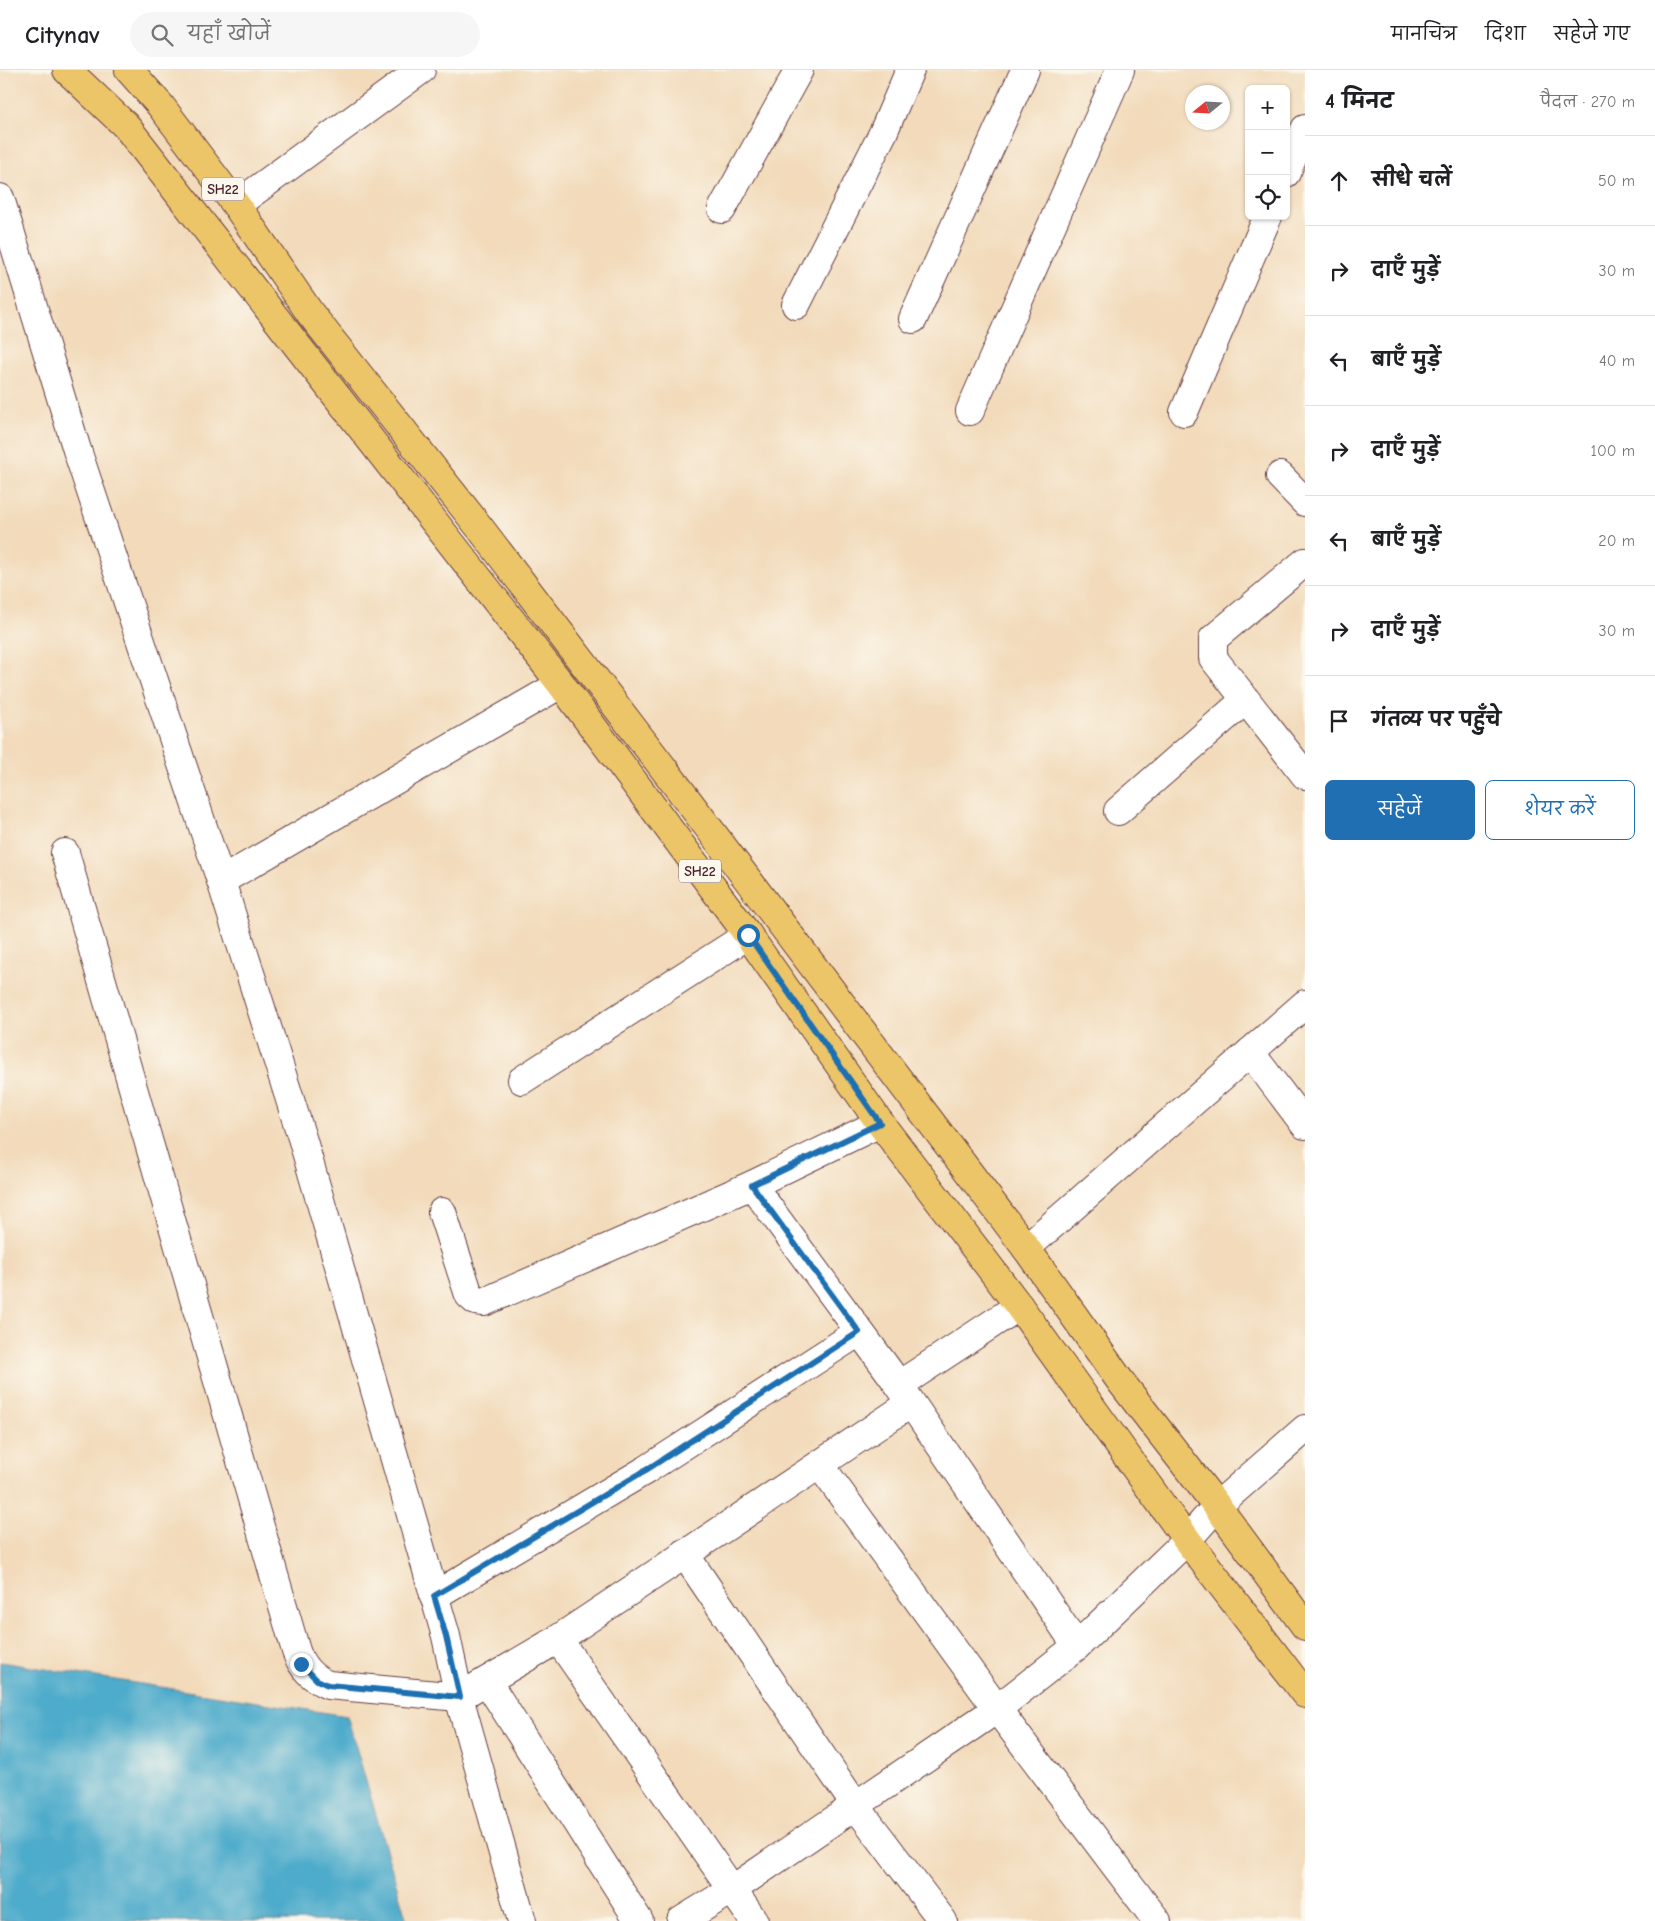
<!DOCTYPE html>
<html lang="hi">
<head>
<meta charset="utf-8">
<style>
	body { margin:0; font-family:"Comic Neue","Playpen Sans Deva",sans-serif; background:#f6f6f6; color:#202124 }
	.controls { position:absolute; right:15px; top:15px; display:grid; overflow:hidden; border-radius:8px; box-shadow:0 1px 4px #0004 }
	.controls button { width:45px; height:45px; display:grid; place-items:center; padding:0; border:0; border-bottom:1px solid #e0e0e0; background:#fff; color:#202124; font:25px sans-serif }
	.compass { position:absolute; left:1185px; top:15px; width:45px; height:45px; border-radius:50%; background:#fff; box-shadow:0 1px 4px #0004; rotate:252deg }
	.stop { position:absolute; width:15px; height:15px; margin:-11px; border:4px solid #1f6fb2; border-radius:50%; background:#fff }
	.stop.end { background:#1f6fb2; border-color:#fff; box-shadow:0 1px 5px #0008 }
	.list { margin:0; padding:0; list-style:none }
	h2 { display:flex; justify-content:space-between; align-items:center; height:65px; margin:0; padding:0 20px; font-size:21px }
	h2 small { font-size:16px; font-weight:400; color:#757577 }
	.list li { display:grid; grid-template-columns:32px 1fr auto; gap:15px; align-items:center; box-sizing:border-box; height:90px; padding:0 20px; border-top:1px solid #e0e0e0 }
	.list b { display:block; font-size:19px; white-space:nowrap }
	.list em { font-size:16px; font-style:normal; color:#757577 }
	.actions { display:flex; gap:10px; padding:15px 20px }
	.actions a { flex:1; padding:11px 0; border:1px solid #1f6fb2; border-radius:8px; text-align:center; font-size:18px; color:#1f6fb2 }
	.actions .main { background:#1f6fb2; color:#fff }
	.icon { flex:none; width:28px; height:28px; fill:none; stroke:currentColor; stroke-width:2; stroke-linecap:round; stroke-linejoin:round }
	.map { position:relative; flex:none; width:1305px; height:1851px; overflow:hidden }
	header { display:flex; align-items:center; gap:30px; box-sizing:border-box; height:70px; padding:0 25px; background:#fff; border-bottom:1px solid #e0e0e0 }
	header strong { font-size:24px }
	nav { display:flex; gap:28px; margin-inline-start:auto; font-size:18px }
	.search { width:350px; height:45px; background:#f6f6f6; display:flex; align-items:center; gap:12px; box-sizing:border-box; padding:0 18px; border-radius:28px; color:#757577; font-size:19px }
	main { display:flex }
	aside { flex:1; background:#fff }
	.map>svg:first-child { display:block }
</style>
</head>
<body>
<header>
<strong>Citynav</strong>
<div class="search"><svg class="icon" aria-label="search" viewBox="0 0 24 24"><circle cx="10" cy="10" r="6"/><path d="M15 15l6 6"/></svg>यहाँ खोजें</div>
<nav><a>मानचित्र</a><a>दिशा</a><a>सहेजे गए</a></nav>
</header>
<main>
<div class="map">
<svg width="1305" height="1851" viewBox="0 0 1305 1851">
	<rect width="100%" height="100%" fill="#fbf7ec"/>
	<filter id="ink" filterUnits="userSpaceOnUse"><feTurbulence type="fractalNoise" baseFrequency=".02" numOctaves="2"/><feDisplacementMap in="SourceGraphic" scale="10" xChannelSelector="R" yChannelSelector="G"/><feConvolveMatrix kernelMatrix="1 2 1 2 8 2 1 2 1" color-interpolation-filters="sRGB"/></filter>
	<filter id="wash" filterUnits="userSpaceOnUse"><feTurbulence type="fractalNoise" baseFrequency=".0096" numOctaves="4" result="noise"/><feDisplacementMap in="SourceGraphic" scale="20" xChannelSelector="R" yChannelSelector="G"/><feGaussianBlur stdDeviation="1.12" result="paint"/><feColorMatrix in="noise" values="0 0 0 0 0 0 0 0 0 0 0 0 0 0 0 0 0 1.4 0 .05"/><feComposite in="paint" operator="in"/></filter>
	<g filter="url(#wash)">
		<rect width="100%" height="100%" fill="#f2daba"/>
		<path fill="#4dabcb" stroke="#4c657b" d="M 0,1592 L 347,1646 L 407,1851 L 0,1851 Z"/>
	</g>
	<g filter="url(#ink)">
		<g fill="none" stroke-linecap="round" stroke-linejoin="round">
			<defs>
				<g id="minor">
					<path d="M 1286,103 L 1305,59"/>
					<path d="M 0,128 L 77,380 L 221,811 L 303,1071 L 446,1566 L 459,1627 L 522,1851"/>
					<path d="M 236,135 L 421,0"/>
					<path d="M 722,139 L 799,0"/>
					<path d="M 796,235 L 883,63 L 910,0"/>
					<path d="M 913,249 L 1025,0"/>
					<path d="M 970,341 L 1120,0"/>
					<path d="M 1184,342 L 1268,146"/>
					<path d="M 1280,406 L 1305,432"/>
					<path d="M 1305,492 L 1213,569 L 1213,588 L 1305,705"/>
					<path d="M 1118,741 L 1245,630"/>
					<path d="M 65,783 L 296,1581 C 302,1598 312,1608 328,1615 L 459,1627 L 558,1569 L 910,1334"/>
					<path d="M 221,811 L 561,614"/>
					<path d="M 1250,982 L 1305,1055"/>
					<path d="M 522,1010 L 748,865"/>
					<path d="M 752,1115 L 899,1315 L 1077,1576"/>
					<path d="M 442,1142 L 469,1225 L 476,1231 L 484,1232 L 752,1115 L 880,1053"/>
					<path d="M 1026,1178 L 1305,934"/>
					<path d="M 899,1315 L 1019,1236"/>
					<path d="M 820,1395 L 997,1639 L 1157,1851"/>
					<path d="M 684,1483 L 855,1735 L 943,1851"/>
					<path d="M 434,1526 L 646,1400 L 859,1262"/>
					<path d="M 558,1569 L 754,1851"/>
					<path d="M 487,1611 L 639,1851"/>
					<path d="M 681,1851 L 733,1819 L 997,1639 L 1077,1576 L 1187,1470 L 1217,1436 L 1305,1359"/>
				</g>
				<g id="primary">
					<path d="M 67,0 L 126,56 L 561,614 L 748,865 L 880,1053 L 1019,1236 L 1187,1470 L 1305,1624"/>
					<path d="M 129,0 L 160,35 L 236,135 L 310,243 L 480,458 L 661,695 L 1026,1178 L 1121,1312 L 1217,1436 L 1305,1556"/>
				</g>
			</defs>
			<use href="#minor" stroke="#633b40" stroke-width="30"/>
			<use href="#primary" stroke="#633b40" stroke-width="30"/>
			<use href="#minor" stroke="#fff" stroke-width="28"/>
			<use href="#primary" stroke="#edc569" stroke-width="28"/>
		</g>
	</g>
	<g fill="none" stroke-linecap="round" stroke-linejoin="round" filter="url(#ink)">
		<path stroke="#1f6fb2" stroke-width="6" d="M 301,1594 L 317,1610 L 328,1615 L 460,1627 L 446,1566 L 434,1526 L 646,1400 L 859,1262 L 752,1115 L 880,1053 L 748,865"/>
	</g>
	<g text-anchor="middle" stroke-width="5" stroke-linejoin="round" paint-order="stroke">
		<g fill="#fbf7ec" stroke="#7f6065" stroke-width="1">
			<rect x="202" y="107.5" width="42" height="23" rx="4"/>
			<rect x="679" y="789.5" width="42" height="23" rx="4"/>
		</g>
		<g font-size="14" font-weight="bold" fill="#4a1f2b">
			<text x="223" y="124">SH22</text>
			<text x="700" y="806">SH22</text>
		</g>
	</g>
</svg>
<div class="controls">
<button>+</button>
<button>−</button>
<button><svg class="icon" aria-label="locate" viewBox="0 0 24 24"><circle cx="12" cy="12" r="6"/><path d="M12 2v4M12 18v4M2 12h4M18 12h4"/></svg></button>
</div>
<svg class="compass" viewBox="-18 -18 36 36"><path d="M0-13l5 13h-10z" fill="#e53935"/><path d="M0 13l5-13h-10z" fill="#757577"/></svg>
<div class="stop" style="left:748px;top:865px"></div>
<div class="stop end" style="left:301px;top:1594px"></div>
</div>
<aside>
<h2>4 मिनट<small>पैदल · 270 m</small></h2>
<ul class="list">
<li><svg class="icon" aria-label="ahead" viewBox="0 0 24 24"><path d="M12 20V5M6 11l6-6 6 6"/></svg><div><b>सीधे चलें</b></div><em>50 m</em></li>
<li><svg class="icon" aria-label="right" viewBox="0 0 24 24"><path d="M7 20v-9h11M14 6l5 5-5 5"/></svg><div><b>दाएँ मुड़ें</b></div><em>30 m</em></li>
<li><svg class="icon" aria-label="left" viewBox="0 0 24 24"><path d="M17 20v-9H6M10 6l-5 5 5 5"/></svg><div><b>बाएँ मुड़ें</b></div><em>40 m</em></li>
<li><svg class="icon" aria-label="right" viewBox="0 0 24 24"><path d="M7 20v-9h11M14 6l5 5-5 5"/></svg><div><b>दाएँ मुड़ें</b></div><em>100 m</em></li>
<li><svg class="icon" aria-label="left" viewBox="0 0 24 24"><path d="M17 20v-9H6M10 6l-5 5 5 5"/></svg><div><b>बाएँ मुड़ें</b></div><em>20 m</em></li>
<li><svg class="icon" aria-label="right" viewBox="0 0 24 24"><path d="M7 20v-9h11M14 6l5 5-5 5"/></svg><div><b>दाएँ मुड़ें</b></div><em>30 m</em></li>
<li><svg class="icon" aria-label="arrive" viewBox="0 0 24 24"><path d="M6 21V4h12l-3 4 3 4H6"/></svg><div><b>गंतव्य पर पहुँचे</b></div></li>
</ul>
<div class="actions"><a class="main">सहेजें</a><a>शेयर करें</a></div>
</aside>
</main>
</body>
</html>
